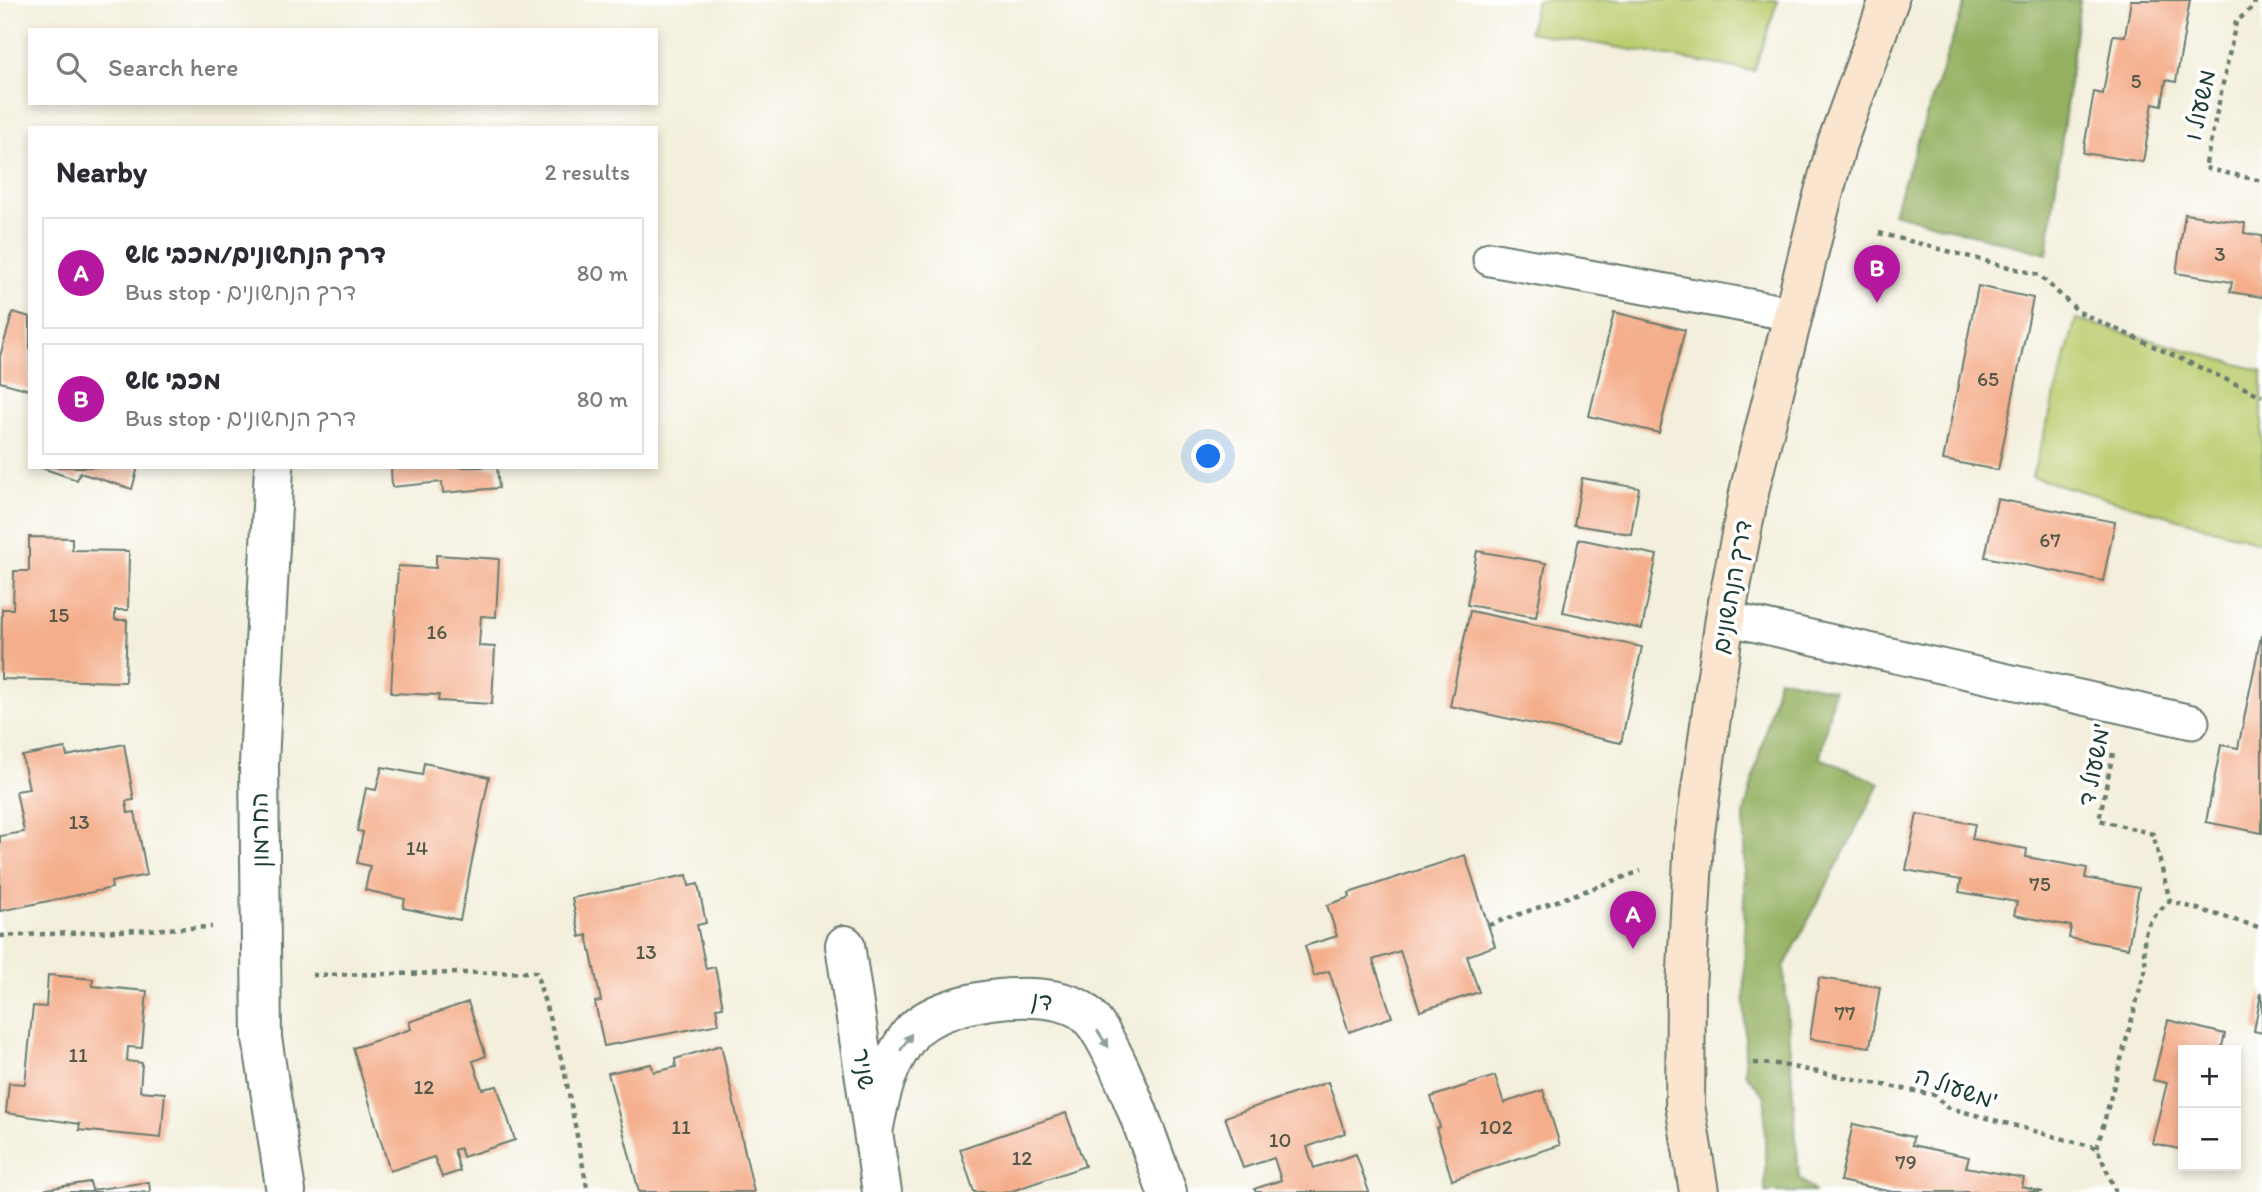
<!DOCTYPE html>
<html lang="en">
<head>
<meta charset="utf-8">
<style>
	body { margin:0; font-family:Itim,"Playpen Sans Hebrew",sans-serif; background:#f2f2f3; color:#2b2b33 }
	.controls { position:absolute; right:21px; bottom:21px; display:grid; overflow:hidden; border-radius:0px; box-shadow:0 4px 10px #0003 }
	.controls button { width:63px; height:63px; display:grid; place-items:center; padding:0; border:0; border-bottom:2px solid #e1e1e2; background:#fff; color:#2b2b33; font:35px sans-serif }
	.you { position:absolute; left:1209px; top:457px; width:24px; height:24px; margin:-18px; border:5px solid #fff; border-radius:50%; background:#1a73e8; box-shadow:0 0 0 10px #1a73e833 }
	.badge { display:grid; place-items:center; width:46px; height:46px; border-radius:50%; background:#b5179e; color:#fff; font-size:23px; font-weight:700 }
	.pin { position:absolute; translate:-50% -58px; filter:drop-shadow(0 2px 4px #0008) }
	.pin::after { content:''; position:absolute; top:37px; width:24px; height:21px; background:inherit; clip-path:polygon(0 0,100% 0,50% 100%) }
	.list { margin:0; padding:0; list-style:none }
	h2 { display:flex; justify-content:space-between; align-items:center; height:91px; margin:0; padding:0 28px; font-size:30px }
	h2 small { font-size:23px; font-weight:400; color:#7c7c81 }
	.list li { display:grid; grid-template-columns:46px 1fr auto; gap:21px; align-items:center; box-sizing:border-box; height:112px; margin:0 14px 14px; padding:0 14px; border:2px solid #e1e1e2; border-radius:0px }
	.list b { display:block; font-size:26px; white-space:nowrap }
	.list p { margin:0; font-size:23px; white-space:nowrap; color:#7c7c81 }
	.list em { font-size:23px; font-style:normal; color:#7c7c81 }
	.icon { flex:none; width:38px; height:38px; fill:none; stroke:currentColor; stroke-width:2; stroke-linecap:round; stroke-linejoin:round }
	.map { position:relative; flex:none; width:2262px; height:1192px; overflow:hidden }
	.search { position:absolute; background:#fff; box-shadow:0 4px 10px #0003; left:28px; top:28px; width:630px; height:77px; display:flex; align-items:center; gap:18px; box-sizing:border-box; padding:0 24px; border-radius:0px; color:#7c7c81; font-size:26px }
	.panel { position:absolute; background:#fff; box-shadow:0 4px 10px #0003; left:28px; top:126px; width:630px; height:343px; border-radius:0px }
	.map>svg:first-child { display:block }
</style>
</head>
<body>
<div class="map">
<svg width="2262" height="1192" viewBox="0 0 2262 1192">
	<rect width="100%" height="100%" fill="#fff"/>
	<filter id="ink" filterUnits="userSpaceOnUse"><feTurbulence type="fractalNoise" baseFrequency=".0143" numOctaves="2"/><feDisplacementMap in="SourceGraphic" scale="14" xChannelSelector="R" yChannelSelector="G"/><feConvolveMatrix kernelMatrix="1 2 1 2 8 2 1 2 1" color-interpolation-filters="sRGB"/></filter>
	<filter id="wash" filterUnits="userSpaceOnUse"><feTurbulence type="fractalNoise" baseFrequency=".00686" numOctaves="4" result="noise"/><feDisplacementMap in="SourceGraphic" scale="28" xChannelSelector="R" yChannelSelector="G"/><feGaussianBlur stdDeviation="1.57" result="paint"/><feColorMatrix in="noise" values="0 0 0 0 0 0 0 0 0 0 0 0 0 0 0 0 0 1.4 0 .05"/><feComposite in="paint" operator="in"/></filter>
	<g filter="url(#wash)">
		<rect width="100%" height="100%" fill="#f3efdc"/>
		<g fill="#bbcc6e" stroke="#6d8451" stroke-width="2">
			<path d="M 1537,0 L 1778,0 L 1754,71 L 1529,32 Z"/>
			<path d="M 2076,319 L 2262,371 L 2262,543 L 2032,477 Z"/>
		</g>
		<g fill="#94b061" stroke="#5a764a" stroke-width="2">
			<path d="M 1966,0 L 2080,0 L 2047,254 L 1893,213 Z"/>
			<path d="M 1779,678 L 1834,690 L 1820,758 L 1880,783 L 1784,967 L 1799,1178 L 1815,1192 L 1765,1192 L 1765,1096 L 1745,1073 L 1744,814 Z"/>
		</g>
		<g id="blocks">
			<g fill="#f4ae8b">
				<path d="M 2131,0 L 2190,0 L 2176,82 L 2166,80 L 2162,105 L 2153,103 L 2143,162 L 2083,153 L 2094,92 L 2103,94 L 2113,35 L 2125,36 Z"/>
				<path d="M 2185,214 L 2245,223 L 2244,233 L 2262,236 L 2262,297 L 2230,292 L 2232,282 L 2176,273 Z"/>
				<path d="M 1978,286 L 2033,298 L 1998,470 L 1943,460 Z"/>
				<path d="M 13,312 L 30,317 L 30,390 L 0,382 L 0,356 Z"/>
				<path d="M 1614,312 L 1685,330 L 1659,433 L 1589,416 Z"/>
				<path d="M 39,467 L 138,467 L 132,489 L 80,473 L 77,480 Z"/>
				<path d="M 391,467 L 497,467 L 499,488 L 443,493 L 442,482 L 392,487 Z"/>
				<path d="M 1582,478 L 1639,488 L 1631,534 L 1574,525 Z"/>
				<path d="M 1997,499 L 2115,522 L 2103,581 L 1985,557 Z"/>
				<path d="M 29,537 L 72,538 L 72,550 L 129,551 L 128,610 L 115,610 L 115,620 L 127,620 L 125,682 L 1,679 L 2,609 L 13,609 L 14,571 L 29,571 Z"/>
				<path d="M 1579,539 L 1657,555 L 1642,629 L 1563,612 Z"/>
				<path d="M 1477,551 L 1546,563 L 1536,617 L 1467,605 Z"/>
				<path d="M 436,555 L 499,559 L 496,617 L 481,616 L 479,646 L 495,647 L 492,704 L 438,701 L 439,695 L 391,693 L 398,566 L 436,568 Z"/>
				<path d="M 1470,611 L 1642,647 L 1621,743 L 1450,706 Z"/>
				<path d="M 2261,636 L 2262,636 L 2262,833 L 2206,822 L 2221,745 L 2238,748 Z"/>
				<path d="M 124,744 L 134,800 L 126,801 L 128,813 L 135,812 L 147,875 L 111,882 L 112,888 L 0,911 L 0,836 L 24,832 L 16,791 L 29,789 L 22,756 L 65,748 L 67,756 Z"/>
				<path d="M 424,763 L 489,777 L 460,920 L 403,908 L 405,899 L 365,890 L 370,866 L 357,863 L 363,832 L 357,831 L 366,788 L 376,790 L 382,767 L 422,775 Z"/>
				<path d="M 1917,814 L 1975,824 L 1972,839 L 2027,849 L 2026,857 L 2087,868 L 2085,878 L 2139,888 L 2128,948 L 2069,938 L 2071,926 L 2014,915 L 2017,902 L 1959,892 L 1961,880 L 1906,870 Z"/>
				<path d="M 1465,855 L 1495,946 L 1467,956 L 1479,992 L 1420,1011 L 1400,951 L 1373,960 L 1392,1017 L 1349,1032 L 1329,971 L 1314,976 L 1305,946 L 1337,936 L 1327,905 L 1350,897 L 1349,893 Z"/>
				<path d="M 687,875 L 689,886 L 698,884 L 706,923 L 697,925 L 706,969 L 715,967 L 723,1007 L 716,1008 L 719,1024 L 604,1046 L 595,1002 L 601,1001 L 587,935 L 580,937 L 572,898 Z"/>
				<path d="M 48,975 L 93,979 L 92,986 L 147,991 L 142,1048 L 128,1047 L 127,1061 L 142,1063 L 140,1091 L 165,1093 L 161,1138 L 79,1130 L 80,1124 L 6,1113 L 9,1083 L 25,1084 L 33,1006 L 46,1007 Z"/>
				<path d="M 1819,978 L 1880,987 L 1870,1047 L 1810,1039 Z"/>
				<path d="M 2261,993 L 2262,994 L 2262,1033 L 2254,1031 Z"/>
				<path d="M 468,1002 L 486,1056 L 473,1061 L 482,1089 L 497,1086 L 515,1140 L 463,1157 L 460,1148 L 454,1150 L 460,1171 L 442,1177 L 434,1157 L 390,1171 L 353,1048 L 411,1029 L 409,1022 Z"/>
				<path d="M 2168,1020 L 2225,1034 L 2221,1050 L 2183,1050 L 2183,1150 L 2152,1143 L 2167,1083 L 2153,1080 Z"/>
				<path d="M 721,1045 L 754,1192 L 639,1192 L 608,1073 L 651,1064 L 654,1072 L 676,1067 L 675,1059 Z"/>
				<path d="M 1495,1076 L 1504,1103 L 1543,1090 L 1560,1145 L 1452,1180 L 1436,1128 L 1440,1127 L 1431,1097 Z"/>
				<path d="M 1328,1082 L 1345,1133 L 1307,1147 L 1314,1168 L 1356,1154 L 1369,1192 L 1256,1192 L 1254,1189 L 1281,1180 L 1274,1158 L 1243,1168 L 1225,1117 Z"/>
				<path d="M 1066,1113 L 1085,1166 L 1009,1192 L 974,1192 L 960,1149 Z"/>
				<path d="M 1853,1124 L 1913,1137 L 1912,1145 L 1969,1157 L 1966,1167 L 2024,1178 L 2022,1187 L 2043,1192 L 1893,1192 L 1840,1181 Z"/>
				<path d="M 90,1182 L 92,1190 L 149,1182 L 150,1192 L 47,1192 L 46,1189 Z"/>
			</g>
		</g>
	</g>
	<g filter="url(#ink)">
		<use href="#blocks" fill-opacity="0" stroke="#697b6f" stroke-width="2"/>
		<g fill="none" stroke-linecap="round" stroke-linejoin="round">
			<defs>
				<g id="lane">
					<path d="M 1490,259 L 1793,314"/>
					<path d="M 1725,618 L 2192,722"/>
				</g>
				<g id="street">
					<path d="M 274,467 L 259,763 L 262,1038 L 286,1192"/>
					<path d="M 845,945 L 882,1192"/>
					<path d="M 874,1127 C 881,1091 887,1065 910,1034 C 938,999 1043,986 1081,1010 C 1113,1030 1153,1154 1167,1192"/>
				</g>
				<path id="secondary" d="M 1699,1192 L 1685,1105 L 1686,988 L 1694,839 L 1725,618 L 1750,488 L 1819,211 L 1837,143 L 1889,0"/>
			</defs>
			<use href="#lane" stroke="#697b6f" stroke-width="37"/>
			<use href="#street" stroke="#697b6f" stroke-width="42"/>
			<use href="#secondary" stroke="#697b6f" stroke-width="42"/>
			<g stroke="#697b6f" stroke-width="4.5" stroke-dasharray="5 5" stroke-linecap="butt">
				<path d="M 2255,0 L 2254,6 L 2236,22 L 2205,168 L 2262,181"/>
				<path d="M 1879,233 L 2039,275 L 2079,312 L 2262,396"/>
				<path d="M 2113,753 L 2099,820 L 2153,834 L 2170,901 L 2262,928"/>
				<path d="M 1489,925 L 1641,871"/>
				<path d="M 0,936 L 212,927"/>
				<path d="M 312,975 L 536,972 L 564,1069 L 588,1192"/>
				<path d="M 1754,1063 L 1777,1064 L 1935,1095 L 1946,1107 L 2097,1148 L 2116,1192"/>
				<path d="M 2097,1148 L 2146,967 C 2141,933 2144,923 2170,901"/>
			</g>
			<use href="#lane" stroke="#fff" stroke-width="33"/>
			<use href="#street" stroke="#fff" stroke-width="38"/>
			<use href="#secondary" stroke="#fbe5cf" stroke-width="38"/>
		</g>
		<defs><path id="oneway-solid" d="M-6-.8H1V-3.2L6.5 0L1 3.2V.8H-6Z" transform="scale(1.75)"/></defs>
		<g fill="#8f9e9a">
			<use href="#oneway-solid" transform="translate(1103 1039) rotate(56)"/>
			<use href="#oneway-solid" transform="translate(906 1042) rotate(-57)"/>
		</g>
	</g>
	<g text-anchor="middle" stroke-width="7" stroke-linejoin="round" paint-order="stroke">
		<g font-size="21" fill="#54594a">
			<text x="2136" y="88">5</text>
			<text x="2220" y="261">3</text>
			<text x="1988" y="386">65</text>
			<text x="2050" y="547">67</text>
			<text x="59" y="622">15</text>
			<text x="437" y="639">16</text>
			<text x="79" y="829">13</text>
			<text x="417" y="855">14</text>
			<text x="2040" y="891">75</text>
			<text x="646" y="959">13</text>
			<text x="1845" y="1020">77</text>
			<text x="78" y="1062">11</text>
			<text x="424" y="1094">12</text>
			<text x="681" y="1134">11</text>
			<text x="1496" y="1134">102</text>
			<text x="1280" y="1147">10</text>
			<text x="1022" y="1165">12</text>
			<text x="1906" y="1169">79</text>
		</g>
		<g font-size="24" fill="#1f3d34" stroke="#fff">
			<text transform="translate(2200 105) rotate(-78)" y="8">משעול ו</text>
			<text transform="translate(1732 587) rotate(-80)" y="8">דרך הנחשונים</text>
			<text transform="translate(2094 765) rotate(-79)" y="8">משעול ד'</text>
			<text transform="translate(260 830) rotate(-91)" y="8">החרמון</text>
			<text transform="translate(1042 1001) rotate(9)" y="8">דן</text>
			<text transform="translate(864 1069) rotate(81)" y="8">שניר</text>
			<text transform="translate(1956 1088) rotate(19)" y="8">משעול ה'</text>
		</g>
	</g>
</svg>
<div class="controls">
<button>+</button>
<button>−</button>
</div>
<div class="you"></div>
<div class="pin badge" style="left:1633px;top:949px">A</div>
<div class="pin badge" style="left:1877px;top:303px">B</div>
<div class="search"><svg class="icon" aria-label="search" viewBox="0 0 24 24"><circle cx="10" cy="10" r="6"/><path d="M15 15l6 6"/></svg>Search here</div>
<section class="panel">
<h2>Nearby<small>2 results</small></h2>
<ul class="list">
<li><span class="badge">A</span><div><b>דרך הנחשונים/מכבי אש</b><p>Bus stop · דרך הנחשונים</p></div><em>80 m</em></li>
<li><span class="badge">B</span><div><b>מכבי אש</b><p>Bus stop · דרך הנחשונים</p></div><em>80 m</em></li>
</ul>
</section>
</div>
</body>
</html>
